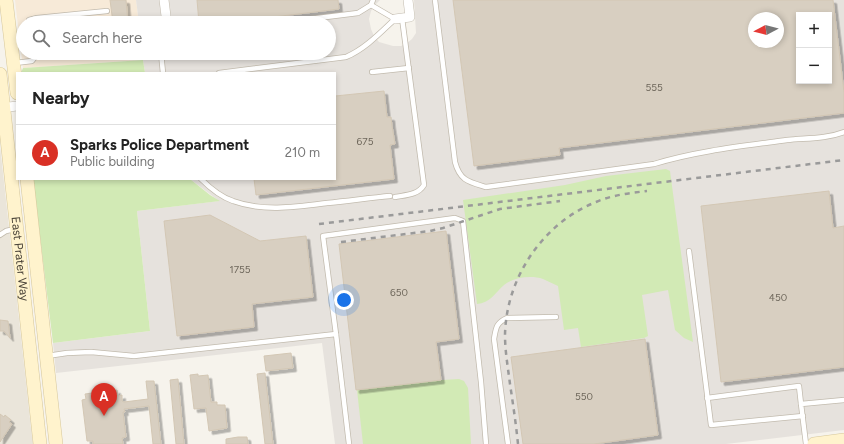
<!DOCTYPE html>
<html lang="en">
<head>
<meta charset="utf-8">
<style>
	body { margin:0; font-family:Figtree,sans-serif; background:#f6f6f6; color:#222 }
	.controls { position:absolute; right:12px; top:12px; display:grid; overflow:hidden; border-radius:0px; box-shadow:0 2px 6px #0003 }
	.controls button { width:36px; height:36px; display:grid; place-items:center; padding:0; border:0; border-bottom:1px solid #e0e0e0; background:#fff; color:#222; font:20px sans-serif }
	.compass { position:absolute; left:748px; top:12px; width:36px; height:36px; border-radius:50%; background:#fff; box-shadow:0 2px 6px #0003; rotate:263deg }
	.you { position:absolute; left:344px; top:300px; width:14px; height:14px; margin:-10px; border:3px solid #fff; border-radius:50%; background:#1a73e8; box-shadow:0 0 0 6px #1a73e833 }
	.badge { display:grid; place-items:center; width:26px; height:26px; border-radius:50%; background:#d93025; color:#fff; font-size:13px; font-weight:700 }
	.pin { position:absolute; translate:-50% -33px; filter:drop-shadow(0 1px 2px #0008) }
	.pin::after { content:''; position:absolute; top:21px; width:14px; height:12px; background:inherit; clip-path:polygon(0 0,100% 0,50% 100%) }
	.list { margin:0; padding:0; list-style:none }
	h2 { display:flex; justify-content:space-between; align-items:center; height:52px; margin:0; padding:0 16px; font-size:17px }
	h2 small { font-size:13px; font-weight:400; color:#767676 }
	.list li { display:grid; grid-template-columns:26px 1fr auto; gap:12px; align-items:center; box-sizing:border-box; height:56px; padding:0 16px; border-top:1px solid #e0e0e0 }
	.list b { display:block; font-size:15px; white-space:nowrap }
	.list p { margin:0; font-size:13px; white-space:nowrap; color:#767676 }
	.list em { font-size:13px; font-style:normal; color:#767676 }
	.icon { flex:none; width:22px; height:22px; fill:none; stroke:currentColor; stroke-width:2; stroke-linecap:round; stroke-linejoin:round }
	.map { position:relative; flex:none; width:844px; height:444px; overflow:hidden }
	.search { position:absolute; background:#fff; box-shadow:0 2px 6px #0003; left:16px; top:16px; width:320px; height:44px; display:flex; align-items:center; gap:10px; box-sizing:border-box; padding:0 14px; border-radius:22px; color:#767676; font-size:15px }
	.panel { position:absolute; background:#fff; box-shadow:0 2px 6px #0003; left:16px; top:72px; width:320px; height:108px; border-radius:0px }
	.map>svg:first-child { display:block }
</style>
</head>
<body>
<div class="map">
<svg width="844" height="444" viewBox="0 0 844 444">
	<defs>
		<filter id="shadow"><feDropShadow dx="3.5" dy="3.5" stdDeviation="0" flood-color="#0004"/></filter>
	</defs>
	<rect width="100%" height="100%" fill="#f6f3ec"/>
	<path fill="#eae5da" d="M 0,146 L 31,428 L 33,444 L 0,444 Z"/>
	<path fill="#f7ead8" d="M 15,0 L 136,0 L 139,23 L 23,23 L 23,53 L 142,53 L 143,60 L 23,68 Z"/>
	<path fill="#e6e2dd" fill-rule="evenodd" d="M 136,0 L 380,0 L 375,5 L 371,11 L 369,19 L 371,29 L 374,36 L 379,42 L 393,46 L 401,46 L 407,43 L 412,39 L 416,33 L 414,0 L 844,0 L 844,430 L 726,444 L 335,444 L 322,343 L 56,373 L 53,343 L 150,331 L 137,211 L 219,201 L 190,179 L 335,179 L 335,73 L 145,73 L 142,53 L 329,53 L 329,23 L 139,23 ZM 799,15 L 829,15 L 829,81 L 799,81 ZM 754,18 L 778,18 L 778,42 L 754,42 Z"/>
	<g fill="#d2eab5">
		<path d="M 143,60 L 145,73 L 21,73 L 23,68 Z"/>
		<path d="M 666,169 L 670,171 L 693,342 L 684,338 L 675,330 L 668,290 L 642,295 L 648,336 L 644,338 L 581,347 L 578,328 L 564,330 L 558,286 C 553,284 548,281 543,279 C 532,275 513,277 504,285 C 495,293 490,303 477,304 L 463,200 L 565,185 L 606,176 Z"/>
		<path d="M 33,179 L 190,179 L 210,195 L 220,201 L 137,211 L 150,331 L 53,343 Z"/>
		<path d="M 459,379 L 464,381 L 468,388 L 471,444 L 363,444 L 357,390 L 442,380 Z"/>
	</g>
	<g fill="#d8cfc1" stroke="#d3c7b4" fill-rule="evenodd" filter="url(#shadow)">
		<path d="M 110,0 L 126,0 L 128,23 L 113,23 Z"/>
		<path d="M 197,0 L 338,0 L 339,9 L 224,23 L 199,23 Z"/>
		<path d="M 453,0 L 833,0 L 844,92 L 844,113 L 559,148 L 560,155 L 474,166 ZM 799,15 L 829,15 L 829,81 L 799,81 ZM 754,18 L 778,18 L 778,42 L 754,42 Z"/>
		<path d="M 384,91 L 387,117 L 391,117 L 392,126 L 395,144 L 390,145 L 394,179 L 256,195 L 254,179 L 335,179 L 335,96 Z"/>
		<path d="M 829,191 L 833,228 L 844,226 L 844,367 L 721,382 L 701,206 Z"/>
		<path d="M 210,215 L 260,241 L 306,236 L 313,297 L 252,304 L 254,327 L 177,336 L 164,221 Z"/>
		<path d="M 446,231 L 459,339 L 436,342 L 441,380 L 356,390 L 339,244 Z"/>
		<path d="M 0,320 L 8,321 L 10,338 L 4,331 L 0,331 Z"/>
		<path d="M 645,339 L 658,435 L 594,444 L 523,444 L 511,357 Z"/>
		<path d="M 291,353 L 293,368 L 266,371 L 264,356 Z"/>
		<path d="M 265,373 L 273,444 L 265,444 L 257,374 Z"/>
		<path d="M 198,374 L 198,376 L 208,375 L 211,402 L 217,402 L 217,405 L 225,405 L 227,428 L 209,431 L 206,408 L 194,409 L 190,375 Z"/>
		<path d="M 178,379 L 184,444 L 176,444 L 170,380 Z"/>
		<path d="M 146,381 L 154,381 L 161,444 L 153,444 L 149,406 L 124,409 L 125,412 L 123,412 L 126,437 L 122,438 L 123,444 L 93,444 L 93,441 L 87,441 L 82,400 L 86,399 L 85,394 L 92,393 L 92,390 L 110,388 L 111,391 L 117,390 L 118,396 L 122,395 L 122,401 L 124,402 L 148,399 Z"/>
		<path d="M 0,414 L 4,417 L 5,415 L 11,420 L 9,422 L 12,424 L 0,442 Z"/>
		<path d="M 238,437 L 247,437 L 248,444 L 226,444 L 226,439 Z"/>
	</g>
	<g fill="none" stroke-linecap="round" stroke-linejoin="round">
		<defs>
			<g id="lane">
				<path d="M 435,0 L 455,162 C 460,181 469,182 486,187 L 654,164 C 696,151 743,146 787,140 C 806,138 826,139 844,132"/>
				<path d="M 30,23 L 29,20 L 37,18 L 107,11"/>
				<path d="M 278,23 L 358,13 L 371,5"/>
				<path d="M 161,53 L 163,73"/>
				<path d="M 15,63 L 32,61 L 35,57 L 34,53"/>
				<path d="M 372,72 L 409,68"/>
				<path d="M 219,73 L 346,57 C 365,49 380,33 395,19 L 371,5 L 373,0"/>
				<path d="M 201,179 C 210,188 221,197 233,201 C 263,212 296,207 327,203 C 348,201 369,198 390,196"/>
				<path d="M 395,197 C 406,195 418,195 424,185 L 402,18"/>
				<path d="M 0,235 L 6,231 L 15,229"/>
				<path d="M 689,251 L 711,425 L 803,416"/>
				<path d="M 336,334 L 323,236 L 455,218 L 463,221 L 481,382 L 486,444"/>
				<path d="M 47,356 L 67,353 L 91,352 L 134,356 L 336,334 L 349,444"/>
				<path d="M 707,398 L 799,386 L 801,404"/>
				<path d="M 508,444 L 494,339 C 496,328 496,323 507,318 L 556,317"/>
				<path d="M 806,444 L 801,404 L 844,400"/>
			</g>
			<g id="street">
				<path d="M 164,0 L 166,16"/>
				<path d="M 395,19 L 410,17 L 408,0"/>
				<path d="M 0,108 L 17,106"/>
			</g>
			<g id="secondary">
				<path d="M 6,0 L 17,93"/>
				<path id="s1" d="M 0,74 L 40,444"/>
				<path d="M 27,179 L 56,444"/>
				<path d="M 814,444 L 844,440"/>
			</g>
		</defs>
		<use href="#lane" stroke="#c2bbae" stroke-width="6"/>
		<use href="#street" stroke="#c2bbae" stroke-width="10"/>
		<use href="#secondary" stroke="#d6c79b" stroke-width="14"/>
		<use href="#lane" stroke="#fff" stroke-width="4.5"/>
		<use href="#street" stroke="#fff" stroke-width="9"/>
		<use href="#secondary" stroke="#fff3cd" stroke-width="13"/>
		<g stroke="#9a9a9a" stroke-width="2.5" stroke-dasharray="5 5" stroke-linecap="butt">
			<path d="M 319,224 L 844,160"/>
			<path d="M 341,242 L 430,231 L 443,228 L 500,209 L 560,201"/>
			<path d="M 518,444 C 516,424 513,404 510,384 C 508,368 505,351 505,335 C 506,278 543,223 596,202 C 612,195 630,193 647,191"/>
		</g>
	</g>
	<g text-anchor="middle" stroke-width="3" stroke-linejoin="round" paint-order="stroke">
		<g font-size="10" fill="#6e675b">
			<text x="654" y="91">555</text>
			<text x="365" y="145">675</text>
			<text x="240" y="273">1755</text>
			<text x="399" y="296">650</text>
			<text x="778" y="301">450</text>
			<text x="584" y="400">550</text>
		</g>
		<g font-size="12" fill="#4b4439" stroke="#fff">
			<text dy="4" stroke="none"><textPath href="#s1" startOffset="186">East Prater Way</textPath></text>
		</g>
	</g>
</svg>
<div class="controls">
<button>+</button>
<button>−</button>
</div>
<svg class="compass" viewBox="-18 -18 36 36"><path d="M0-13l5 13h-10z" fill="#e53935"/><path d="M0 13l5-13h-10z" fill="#767676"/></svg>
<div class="you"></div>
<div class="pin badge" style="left:104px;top:416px">A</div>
<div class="search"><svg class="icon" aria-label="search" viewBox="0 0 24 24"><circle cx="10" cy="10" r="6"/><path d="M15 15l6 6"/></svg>Search here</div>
<section class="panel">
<h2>Nearby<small></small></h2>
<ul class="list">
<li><span class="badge">A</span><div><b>Sparks Police Department</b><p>Public building</p></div><em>210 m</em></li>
</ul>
</section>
</div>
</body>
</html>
